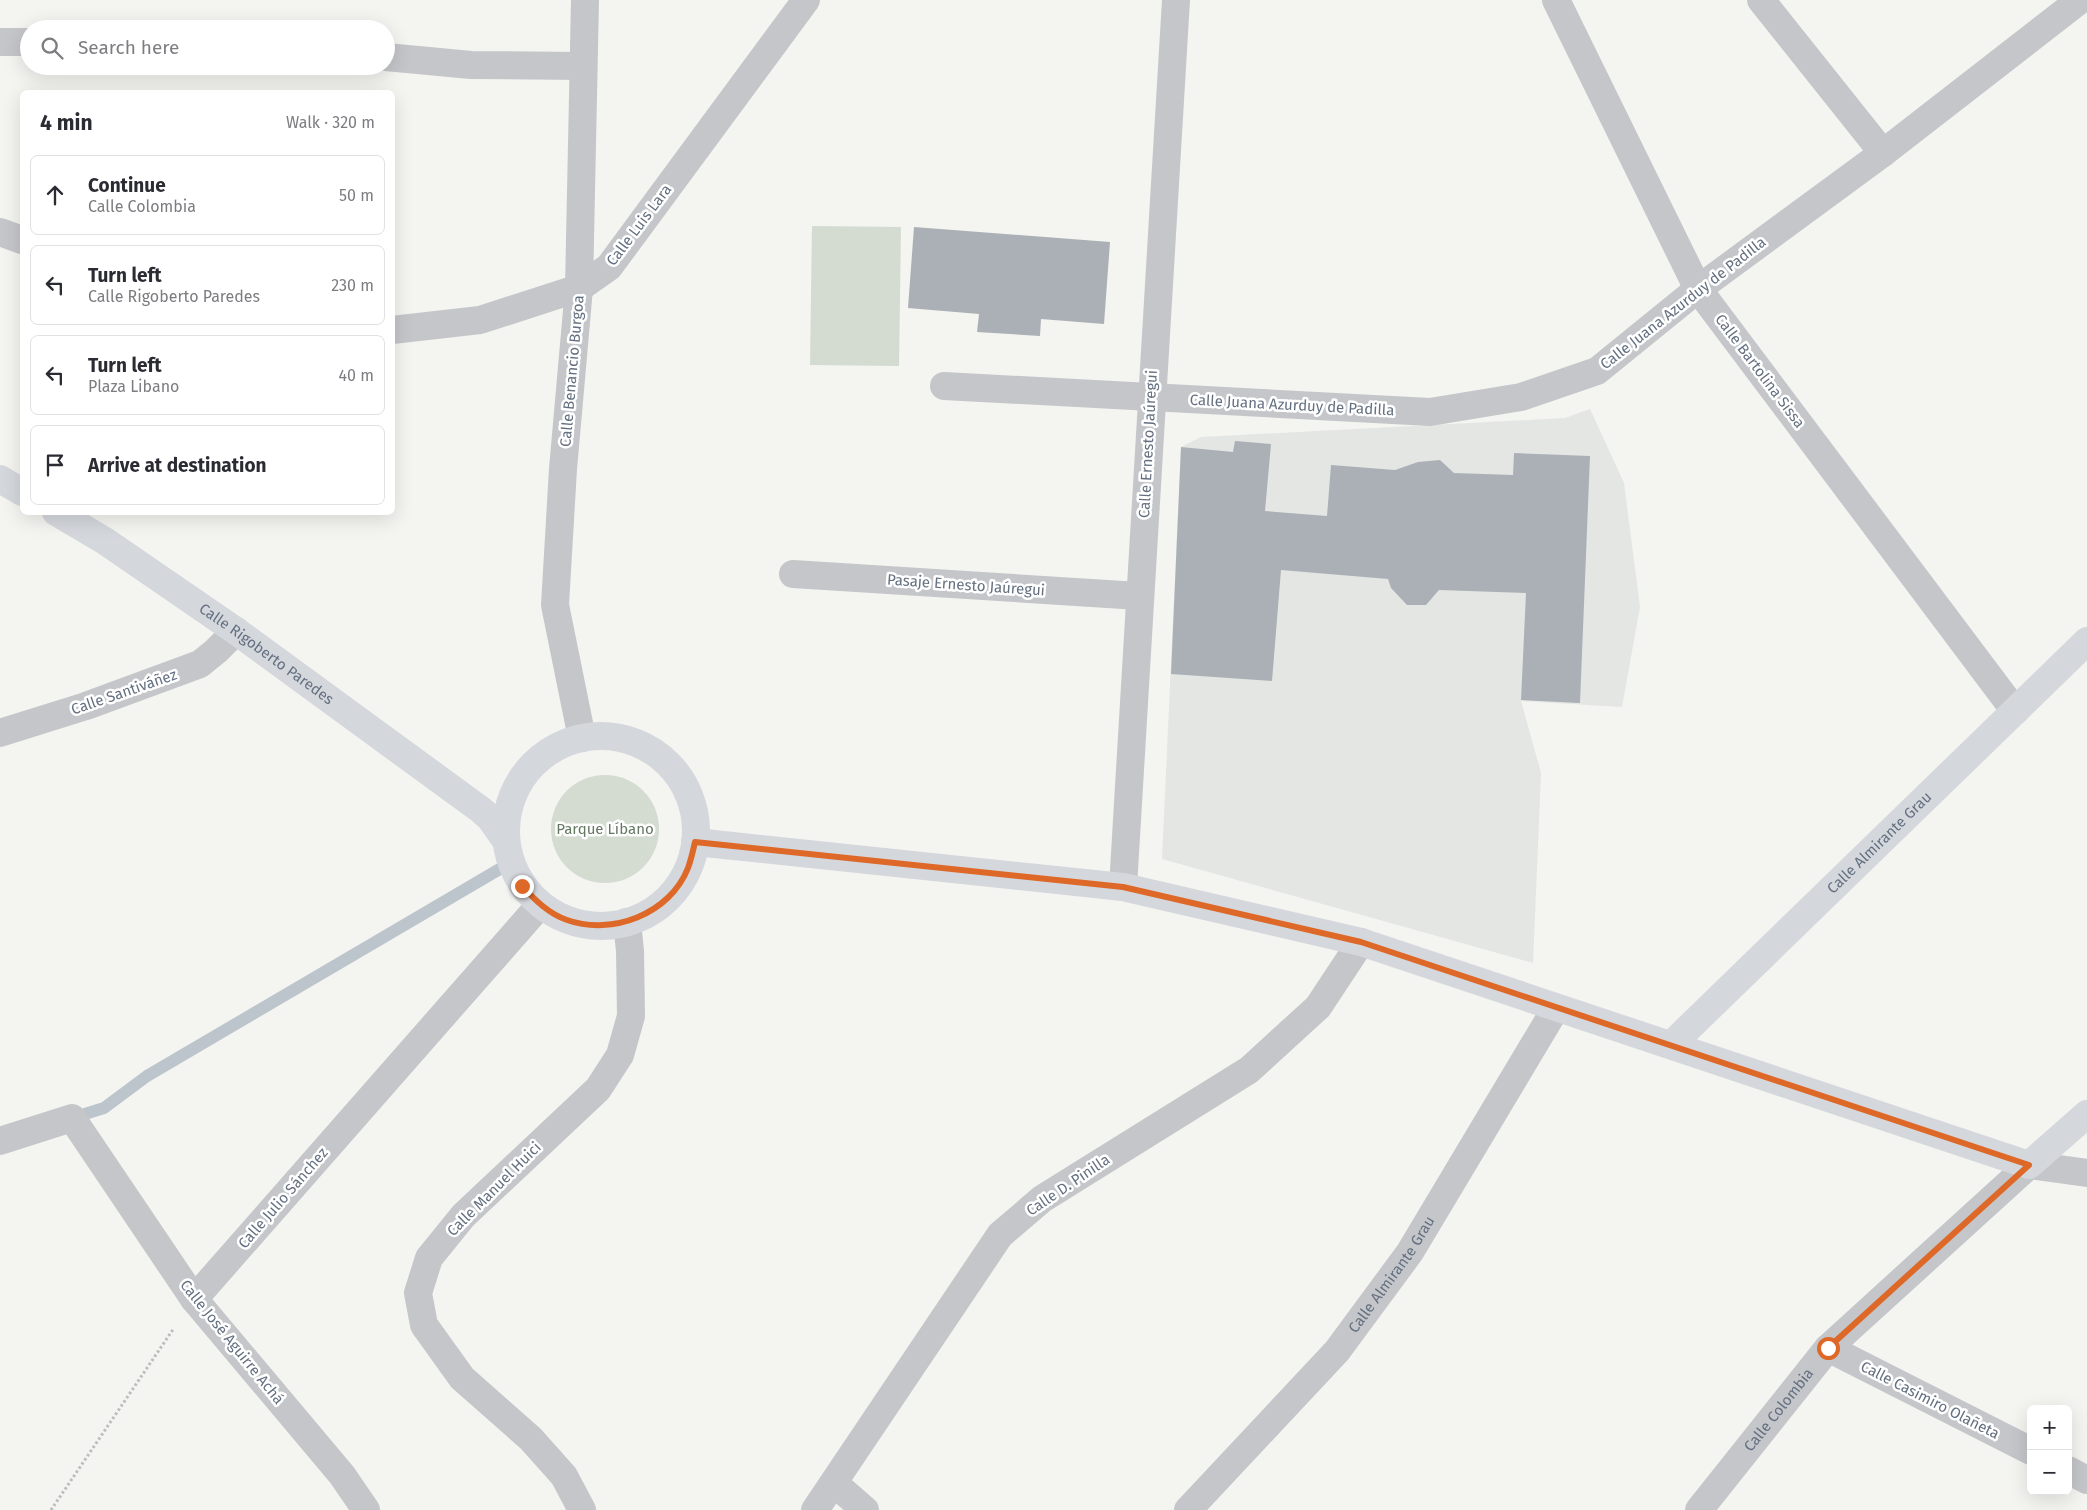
<!DOCTYPE html>
<html lang="en">
<head>
<meta charset="utf-8">
<style>
	body { margin:0; font-family:"Fira Sans",sans-serif; background:#f7f7f7; color:#2b2b33 }
	.controls { position:absolute; right:15px; bottom:15px; display:grid; overflow:hidden; border-radius:8px; box-shadow:0 5px 20px #0002 }
	.controls button { width:45px; height:45px; display:grid; place-items:center; padding:0; border:0; border-bottom:1px solid #e1e1e2; background:#fff; color:#2b2b33; font:25px sans-serif }
	.stop { position:absolute; width:15px; height:15px; margin:-11px; border:4px solid #dd6827; border-radius:50%; background:#fff }
	.stop.end { background:#dd6827; border-color:#fff; box-shadow:0 1px 5px #0008 }
	.list { margin:0; padding:0; list-style:none }
	h2 { display:flex; justify-content:space-between; align-items:center; height:65px; margin:0; padding:0 20px; font-size:21px }
	h2 small { font-size:16px; font-weight:400; color:#7c7c81 }
	.list li { display:grid; grid-template-columns:32px 1fr auto; gap:15px; align-items:center; box-sizing:border-box; height:80px; margin:0 10px 10px; padding:0 10px; border:1px solid #e1e1e2; border-radius:8px }
	.list b { display:block; font-size:19px; white-space:nowrap }
	.list p { margin:0; font-size:16px; white-space:nowrap; color:#7c7c81 }
	.list em { font-size:16px; font-style:normal; color:#7c7c81 }
	.icon { flex:none; width:28px; height:28px; fill:none; stroke:currentColor; stroke-width:2; stroke-linecap:round; stroke-linejoin:round }
	.map { position:relative; flex:none; width:2087px; height:1510px; overflow:hidden }
	.search { position:absolute; background:#fff; box-shadow:0 5px 20px #0002; left:20px; top:20px; width:375px; height:55px; display:flex; align-items:center; gap:12px; box-sizing:border-box; padding:0 18px; border-radius:28px; color:#7c7c81; font-size:19px }
	.panel { position:absolute; background:#fff; box-shadow:0 5px 20px #0002; left:20px; top:90px; width:375px; height:425px; border-radius:8px }
	.map>svg:first-child { display:block }
</style>
</head>
<body>
<div class="map">
<svg width="2087" height="1510" viewBox="0 0 2087 1510">
	<rect width="100%" height="100%" fill="#f4f4f0"/>
	<path fill="#e4e6e4" d="M 1590,409 L 1624,483 L 1640,607 L 1622,707 L 1521,701 L 1541,773 L 1533,963 L 1162,859 L 1181,447 L 1201,437 L 1565,418 Z"/>
	<g fill="#d4dbd1">
		<path d="M 812,226 L 901,227 L 899,366 L 810,365 Z"/>
		<circle cx="605" cy="829" r="54"/>
	</g>
	<g fill="none" stroke-linecap="round" stroke-linejoin="round">
		<path stroke="#bdc5cc" stroke-width="12" d="M 72,1118 L 104,1108 L 147,1076 L 510,863"/>
	</g>
	<g fill="#aab0b6">
		<path d="M 914,227 L 1110,242 L 1104,324 L 1041,319 L 1040,336 L 977,332 L 979,314 L 908,308 Z"/>
		<path d="M 1235,441 L 1271,444 L 1265,511 L 1327,516 L 1331,465 L 1395,470 L 1418,462 L 1440,460 L 1454,473 L 1513,475 L 1514,453 L 1590,456 L 1580,703 L 1521,700 L 1526,593 L 1439,590 L 1426,605 L 1407,605 L 1391,588 L 1388,579 L 1281,570 L 1272,681 L 1171,674 L 1181,447 L 1233,452 Z"/>
	</g>
	<g fill="none" stroke-linecap="round" stroke-linejoin="round">
		<path stroke="#bbbdbf" stroke-width="3" stroke-dasharray="2.5 2.5" stroke-linecap="butt" d="M 51,1510 L 174,1328"/>
		<g stroke="#c4c6ca" stroke-width="28">
			<path d="M 1556,0 L 1698,289 L 2015,711"/>
			<path d="M 1761,0 L 1883,153"/>
			<path d="M 1,42 L 29,42"/>
			<path d="M 386,57 L 471,65 L 583,66"/>
			<path d="M 0,232 L 22,240"/>
			<path d="M 392,330 L 480,320 L 579,288 L 609,267 L 806,0"/>
			<path d="M 944,386 L 1430,412 L 1521,397 L 1597,371 L 1698,289 L 1883,153 L 2080,0"/>
			<path d="M 793,574 L 1139,596"/>
			<path d="M 0,733 L 86,706 L 200,664 L 216,651 L 236,631"/>
			<path d="M 582,738 L 555,605 L 563,469 L 579,288 L 585,0"/>
			<path d="M 1123,887 L 1176,0"/>
			<path d="M 0,1141 L 72,1118 L 194,1299 L 342,1475 L 366,1510"/>
			<path d="M 194,1299 L 540,905"/>
			<path d="M 1828,1348 L 2031,1451"/>
			<path d="M 2068,1470 L 2087,1480"/>
			<path d="M 834,1483 L 865,1510"/>
			<path d="M 582,1510 L 564,1476 L 531,1439 L 462,1378 L 424,1325 L 418,1293 L 429,1258 L 463,1216 L 598,1089 L 620,1055 L 631,1016 L 630,951 L 627,922"/>
			<path d="M 815,1510 L 1000,1235 L 1042,1199 L 1249,1070 L 1318,1007 L 1361,942"/>
			<path id="s1" d="M 1188,1510 L 1337,1351 L 1410,1252 L 1556,1008"/>
			<path id="s2" d="M 1699,1510 L 1828,1348 L 2029,1165 L 2087,1173"/>
		</g>
		<g stroke="#d4d7dc" stroke-width="28">
			<path d="M 0,479 L 22,492"/>
			<path id="s3" d="M 56,512 L 105,541 L 236,631 L 481,810 L 490,818 L 504,838"/>
			<circle cx="601" cy="831" r="95"/>
			<path d="M 695,842 L 1123,887 L 1361,942 L 2029,1165 L 2087,1114"/>
			<path id="s4" d="M 1672,1044 L 2087,641"/>
		</g>
	</g>
	<g fill="none" stroke-linecap="round" stroke-linejoin="round">
		<path stroke="#dd6827" stroke-width="6" d="M 522,886 C 535,900 549,914 567,920 C 612,936 670,914 688,868 C 691,860 693,851 695,842 L 1123,887 L 1361,942 L 2029,1165 L 1828,1348"/>
	</g>
	<g text-anchor="middle" stroke-width="5" stroke-linejoin="round" paint-order="stroke">
		<g font-size="15" fill="#647080" stroke="#fff">
			<text transform="translate(639 225) rotate(-53)" y="5">Calle Luis Lara</text>
			<text transform="translate(1683 303) rotate(-38)" y="5">Calle Juana Azurduy de Padilla</text>
			<text transform="translate(572 371) rotate(-85)" y="5">Calle Benancio Burgoa</text>
			<text transform="translate(1760 371) rotate(53)" y="5">Calle Bartolina Sissa</text>
			<text transform="translate(1292 405) rotate(3)" y="5">Calle Juana Azurduy de Padilla</text>
			<text transform="translate(1148 444) rotate(-87)" y="5">Calle Ernesto Jaúregui</text>
			<text transform="translate(966 585) rotate(4)" y="5">Pasaje Ernesto Jaúregui</text>
			<text dy="5" stroke="none"><textPath href="#s3" startOffset="254">Calle Rigoberto Paredes</textPath></text>
			<text transform="translate(124 692) rotate(-19)" y="5">Calle Santiváñez</text>
			<text dy="5" stroke="none"><textPath href="#s4" startOffset="289">Calle Almirante Grau</textPath></text>
			<text transform="translate(1068 1185) rotate(-34)" y="5">Calle D. Pinilla</text>
			<text transform="translate(494 1189) rotate(-45)" y="5">Calle Manuel Huici</text>
			<text transform="translate(283 1198) rotate(-49)" y="5">Calle Julio Sánchez</text>
			<text dy="5" stroke="none"><textPath href="#s1" startOffset="312">Calle Almirante Grau</textPath></text>
			<text transform="translate(232 1342) rotate(51)" y="5">Calle José Aguirre Achá</text>
			<text transform="translate(1930 1400) rotate(27)" y="5">Calle Casimiro Olañeta</text>
			<text dy="5" stroke="none"><textPath href="#s2" startOffset="128">Calle Colombia</textPath></text>
		</g>
		<g font-size="15" fill="#647862" stroke="#fff">
			<text x="605" y="834">Parque Líbano</text>
		</g>
	</g>
</svg>
<div class="controls">
<button>+</button>
<button>−</button>
</div>
<div class="stop" style="left:1828px;top:1348px"></div>
<div class="stop end" style="left:522px;top:886px"></div>
<div class="search"><svg class="icon" aria-label="search" viewBox="0 0 24 24"><circle cx="10" cy="10" r="6"/><path d="M15 15l6 6"/></svg>Search here</div>
<section class="panel">
<h2>4 min<small>Walk · 320 m</small></h2>
<ul class="list">
<li><svg class="icon" aria-label="ahead" viewBox="0 0 24 24"><path d="M12 20V5M6 11l6-6 6 6"/></svg><div><b>Continue</b><p>Calle Colombia</p></div><em>50 m</em></li>
<li><svg class="icon" aria-label="left" viewBox="0 0 24 24"><path d="M17 20v-9H6M10 6l-5 5 5 5"/></svg><div><b>Turn left</b><p>Calle Rigoberto Paredes</p></div><em>230 m</em></li>
<li><svg class="icon" aria-label="left" viewBox="0 0 24 24"><path d="M17 20v-9H6M10 6l-5 5 5 5"/></svg><div><b>Turn left</b><p>Plaza Libano</p></div><em>40 m</em></li>
<li><svg class="icon" aria-label="arrive" viewBox="0 0 24 24"><path d="M6 21V4h12l-3 4 3 4H6"/></svg><div><b>Arrive at destination</b></div></li>
</ul>
</section>
</div>
</body>
</html>
